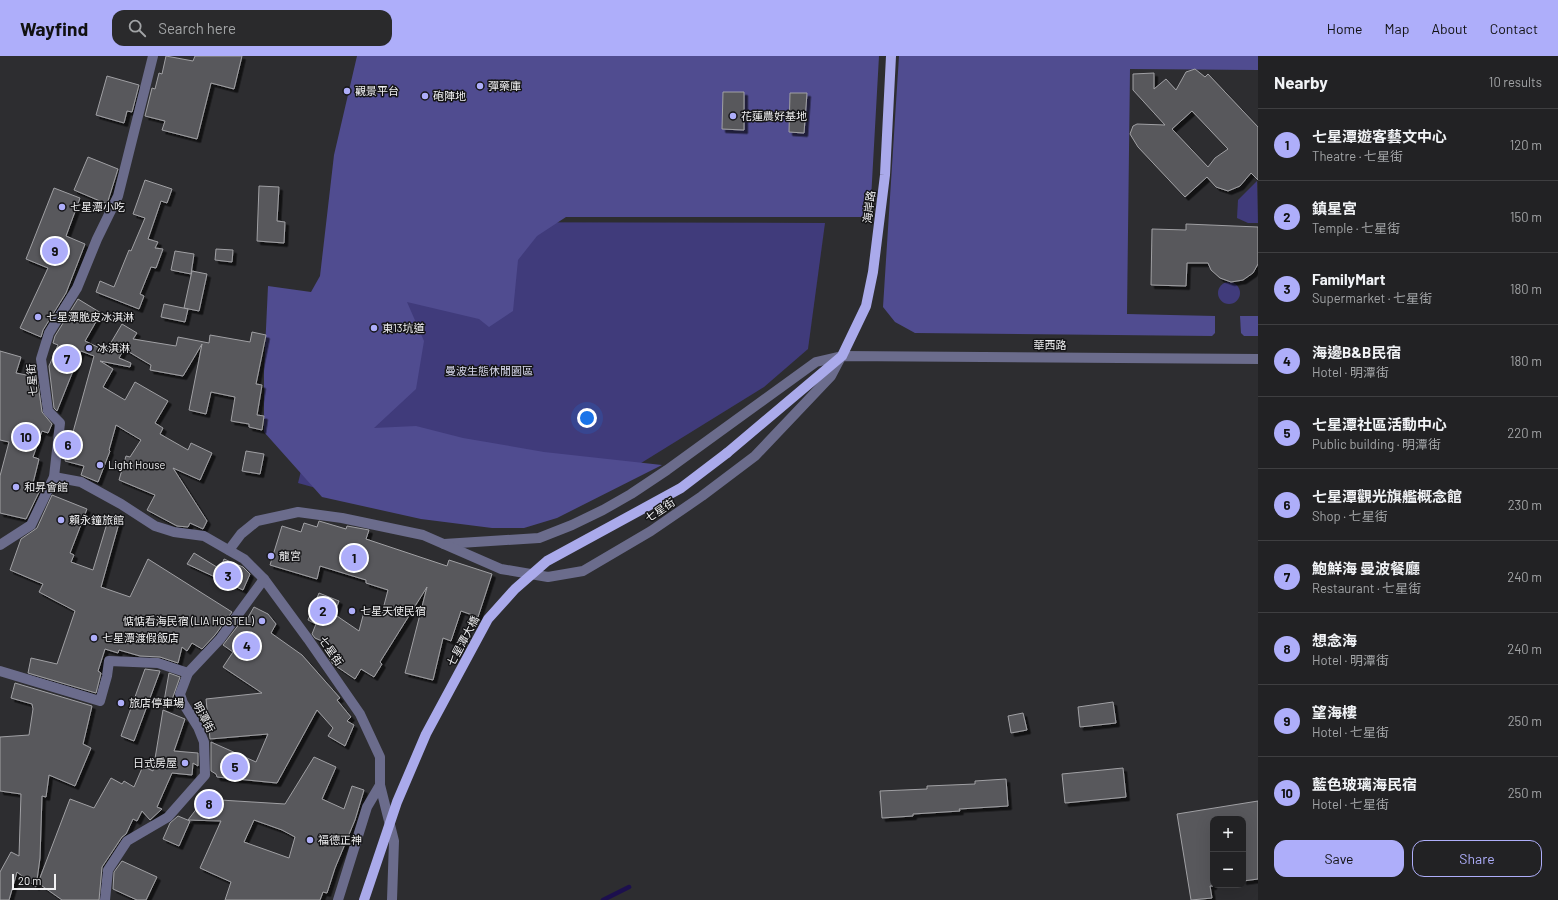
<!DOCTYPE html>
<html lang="en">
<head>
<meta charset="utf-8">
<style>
	body { margin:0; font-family:Barlow,"Noto Sans TC",sans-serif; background:#2a2a2c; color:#f1f3f6 }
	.controls { position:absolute; right:12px; bottom:12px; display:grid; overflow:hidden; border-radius:8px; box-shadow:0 4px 16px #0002 }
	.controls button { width:36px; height:36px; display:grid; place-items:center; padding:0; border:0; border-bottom:1px solid #3f3f41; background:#222224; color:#f1f3f6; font:20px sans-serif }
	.scale { position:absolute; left:12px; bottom:10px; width:44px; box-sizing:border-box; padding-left:4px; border:2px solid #f1f1f3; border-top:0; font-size:11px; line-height:14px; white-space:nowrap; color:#f1f1f3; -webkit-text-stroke:3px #151517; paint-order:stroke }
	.you { position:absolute; left:587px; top:362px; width:14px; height:14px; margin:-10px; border:3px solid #fff; border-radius:50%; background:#1a73e8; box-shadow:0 0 0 6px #1a73e833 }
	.badge { display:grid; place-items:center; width:26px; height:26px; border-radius:50%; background:#aeaefa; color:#111; font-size:13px; font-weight:700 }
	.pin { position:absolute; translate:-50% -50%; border:2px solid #fff; box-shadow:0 1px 4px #0006 }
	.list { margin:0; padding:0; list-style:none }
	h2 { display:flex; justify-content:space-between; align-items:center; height:52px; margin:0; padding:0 16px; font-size:17px }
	h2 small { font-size:13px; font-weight:400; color:#a2a4a6 }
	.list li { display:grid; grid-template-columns:26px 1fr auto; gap:12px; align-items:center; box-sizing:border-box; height:72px; padding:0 16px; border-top:1px solid #3f3f41 }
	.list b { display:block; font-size:15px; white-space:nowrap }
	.list p { margin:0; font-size:13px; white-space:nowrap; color:#a2a4a6 }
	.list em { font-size:13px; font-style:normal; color:#a2a4a6 }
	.actions { display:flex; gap:8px; padding:12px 16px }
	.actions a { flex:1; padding:9px 0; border:1px solid #aeaefa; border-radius:12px; text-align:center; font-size:14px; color:#aeaefa }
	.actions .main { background:#aeaefa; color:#111 }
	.icon { flex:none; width:22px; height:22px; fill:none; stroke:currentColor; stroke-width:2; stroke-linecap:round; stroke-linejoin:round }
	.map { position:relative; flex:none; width:1258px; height:844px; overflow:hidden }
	header { display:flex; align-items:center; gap:24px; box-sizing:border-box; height:56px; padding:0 20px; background:#aeaefa; color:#111 }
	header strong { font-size:19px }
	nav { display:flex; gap:22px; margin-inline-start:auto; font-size:14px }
	.search { width:280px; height:36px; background:#2a2a2c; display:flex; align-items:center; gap:10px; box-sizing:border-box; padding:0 14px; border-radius:12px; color:#a2a4a6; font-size:15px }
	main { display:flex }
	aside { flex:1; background:#222224 }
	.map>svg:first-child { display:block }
</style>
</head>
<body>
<header>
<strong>Wayfind</strong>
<div class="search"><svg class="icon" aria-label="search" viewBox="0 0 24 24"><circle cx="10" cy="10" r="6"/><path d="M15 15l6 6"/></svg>Search here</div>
<nav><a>Home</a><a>Map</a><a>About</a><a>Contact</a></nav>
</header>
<main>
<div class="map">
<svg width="1258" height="844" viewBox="0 0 1258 844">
	<defs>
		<filter id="shadow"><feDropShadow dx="3.5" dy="3.5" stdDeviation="0" flood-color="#0009"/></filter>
	</defs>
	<rect width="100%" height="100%" fill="#2d2d30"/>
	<g fill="#403b7b">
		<path d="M 1257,125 L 1258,167 L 1248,167 L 1237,162 L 1238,144 Z"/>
		<path d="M 379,166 L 825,167 L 808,293 L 764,331 L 633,412 L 420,461 L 298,427 L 355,200 Z"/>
		<circle cx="1229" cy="237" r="11"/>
	</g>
	<g fill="#504c90">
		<path d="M 357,0 L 879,0 L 870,161 L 566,161 L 537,180 L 518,204 L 513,255 L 489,271 L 479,263 L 407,246 L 424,285 L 416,333 L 374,372 L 416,370 L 463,382 L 544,396 L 662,409 L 557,462 L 524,472 L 492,472 L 421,463 L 322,441 L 264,376 L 264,315 L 268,230 L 311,236 L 320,220 L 334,99 Z"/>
		<path d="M 899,0 L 1258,0 L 1258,14 L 1130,13 L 1127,258 L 1215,260 L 1215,277 L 1212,280 L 915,277 L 895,266 L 883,251 Z"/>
		<path d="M 1240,260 L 1258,260 L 1258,280 L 1244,280 L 1241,277 Z"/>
	</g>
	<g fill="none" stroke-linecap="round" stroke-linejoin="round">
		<path stroke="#1c0f4e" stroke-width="4.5" d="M 603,844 L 629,831"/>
	</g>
	<g fill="#58585b" stroke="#a0a0a4" fill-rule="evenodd" filter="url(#shadow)">
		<path d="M 166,0 L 193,5 L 195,0 L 242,0 L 234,33 L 211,27 L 197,83 L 162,74 L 165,65 L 145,60 L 152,32 L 155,33 L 159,17 L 162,18 Z"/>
		<path d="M 1195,13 L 1205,21 L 1208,18 L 1258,71 L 1258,124 L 1251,117 L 1240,130 L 1228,135 L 1216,131 L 1207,121 L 1185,141 L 1138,91 L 1130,78 L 1133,70 L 1137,68 L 1165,69 L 1133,34 L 1133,18 L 1154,17 L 1154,33 L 1166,23 L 1176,34 L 1186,16 ZM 1192,55 L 1228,93 L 1215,102 L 1208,111 L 1172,73 Z"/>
		<path d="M 107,20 L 139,29 L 132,56 L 127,55 L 124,67 L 96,59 Z"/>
		<path d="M 723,36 L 744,36 L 744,74 L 722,73 Z"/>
		<path d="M 790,37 L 807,37 L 804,77 L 789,76 Z"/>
		<path d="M 88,101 L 118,113 L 107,148 L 74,134 Z"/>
		<path d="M 145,124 L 172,133 L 167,147 L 161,145 L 148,183 L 158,186 L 155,192 L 163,193 L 156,212 L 151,211 L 140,238 L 144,240 L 139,253 L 96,236 L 100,225 L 114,231 L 129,194 L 131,195 L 145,162 L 133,158 Z"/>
		<path d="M 259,130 L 279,131 L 277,165 L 285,166 L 284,187 L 257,185 Z"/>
		<path d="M 54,132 L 80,142 L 66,180 L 85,188 L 66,237 L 43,274 L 41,281 L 20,272 L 48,212 L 26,203 Z"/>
		<path d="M 1186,168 L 1258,171 L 1258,208 L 1253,217 L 1243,224 L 1231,226 L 1220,222 L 1211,214 L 1208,207 L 1187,207 L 1186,230 L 1151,229 L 1152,173 L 1186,174 Z"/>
		<path d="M 216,193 L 233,194 L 232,206 L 215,204 Z"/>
		<path d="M 175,195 L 194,198 L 191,218 L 171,214 Z"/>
		<path d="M 192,215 L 207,218 L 199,255 L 184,252 Z"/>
		<path d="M 78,243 L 101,257 L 85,285 L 106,295 L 122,268 L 137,277 L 133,283 L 176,290 L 178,281 L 209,287 L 210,279 L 250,286 L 252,276 L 266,279 L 256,328 L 262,329 L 257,359 L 264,360 L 262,374 L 249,371 L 249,368 L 231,365 L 235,341 L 211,336 L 206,358 L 189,354 L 202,288 L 183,320 L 150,314 L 151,309 L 124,293 L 119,302 L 131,307 L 130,311 L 100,305 L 113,313 L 103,331 L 125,344 L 135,326 L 168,345 L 155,367 L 163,372 L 160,378 L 188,394 L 191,387 L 212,397 L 200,424 L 173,412 L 207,465 L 203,473 L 190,467 L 188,471 L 177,470 L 147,454 L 155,439 L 119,424 L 126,400 L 130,401 L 141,384 L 116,369 L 109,394 L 110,395 L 98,426 L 81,419 L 84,410 L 65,405 L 94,300 L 81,295 L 57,355 L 54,352 L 49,310 L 58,289 L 53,287 L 55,280 Z"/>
		<path d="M 164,248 L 188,253 L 185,266 L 161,261 Z"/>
		<path d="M 0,295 L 21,301 L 16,317 L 37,321 L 42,356 L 52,368 L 48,377 L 42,375 L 33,401 L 39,403 L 32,431 L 40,434 L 26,463 L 0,457 L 0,420 L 9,386 L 0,384 Z"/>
		<path d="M 246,395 L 264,398 L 260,418 L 242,415 Z"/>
		<path d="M 52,439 L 87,453 L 70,497 L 74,499 L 71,506 L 93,514 L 108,464 L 119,467 L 101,531 L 130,541 L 148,503 L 232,556 L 215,579 L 202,593 L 192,587 L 187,595 L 182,591 L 178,607 L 160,601 L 140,600 L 119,594 L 118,597 L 105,593 L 98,615 L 101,617 L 96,637 L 28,617 L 31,602 L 57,608 L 75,555 L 39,536 L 43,528 L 10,514 L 21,483 L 37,472 Z"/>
		<path d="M 319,465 L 346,473 L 347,470 L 369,474 L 366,483 L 447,510 L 449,504 L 492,518 L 478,561 L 461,555 L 451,585 L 443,582 L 433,624 L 405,617 L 427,531 L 380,606 L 382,608 L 374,621 L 361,613 L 355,623 L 333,608 L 329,602 L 335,591 L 315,582 L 312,578 L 316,568 L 308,564 L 319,537 L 339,545 L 334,558 L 359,575 L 365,552 L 382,557 L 388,534 L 366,527 L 366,524 L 320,510 L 317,523 L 270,509 L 282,470 L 301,476 L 304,467 L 317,471 Z"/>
		<path d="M 194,497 L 220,513 L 224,503 L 243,511 L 250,518 L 243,534 L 187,508 Z"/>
		<path d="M 254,551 L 268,558 L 276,568 L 271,577 L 302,599 L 340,642 L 337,644 L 351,661 L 347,665 L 354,669 L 345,690 L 328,680 L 333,672 L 317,654 L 277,727 L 217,721 L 216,718 L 211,715 L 211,686 L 256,706 L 268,678 L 210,683 L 206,643 L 262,637 L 223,611 L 233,596 L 223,589 L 243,563 L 246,565 Z"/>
		<path d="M 145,613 L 160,615 L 134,685 L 121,680 Z"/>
		<path d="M 169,617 L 180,621 L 169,652 L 163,651 Z"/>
		<path d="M 15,627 L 92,650 L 83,688 L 91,692 L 75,730 L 49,719 L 46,741 L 42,740 L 40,802 L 36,831 L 17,816 L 9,844 L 0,844 L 0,816 L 11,796 L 19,800 L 21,738 L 0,735 L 0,681 L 29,679 L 33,653 L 32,648 L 11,642 Z"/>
		<path d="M 1113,646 L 1116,667 L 1080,671 L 1078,651 Z"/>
		<path d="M 163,654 L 185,663 L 174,695 L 198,697 L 198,710 L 193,707 L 192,719 L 172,717 L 157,751 L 162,753 L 150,764 L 142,755 L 137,765 L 133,763 L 126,778 L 122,781 L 102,811 L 99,844 L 62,844 L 38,827 L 70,743 L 94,752 L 111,722 L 122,728 L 124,725 L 134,731 L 143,710 L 153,715 Z"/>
		<path d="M 1023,657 L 1027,674 L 1011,677 L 1008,660 Z"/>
		<path d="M 314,701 L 336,711 L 322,743 L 344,753 L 352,730 L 364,734 L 355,764 L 335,812 L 327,837 L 323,836 L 320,844 L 225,844 L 231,826 L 200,812 L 221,765 L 188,764 L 204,743 L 285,748 ZM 254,764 L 282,774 L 295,781 L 289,802 L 244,786 Z"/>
		<path d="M 1123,712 L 1126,741 L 1065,747 L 1062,718 Z"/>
		<path d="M 1006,723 L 1008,750 L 959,753 L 960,755 L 913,758 L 913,760 L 882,762 L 880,735 L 927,733 L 927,730 L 975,728 L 975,725 Z"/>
		<path d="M 1258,745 L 1258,823 L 1243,825 L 1243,763 L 1213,763 L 1213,830 L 1210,830 L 1212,842 L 1191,844 L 1177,758 Z"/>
		<path d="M 178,760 L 190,765 L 179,790 L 163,783 L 170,767 Z"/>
		<path d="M 122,805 L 157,821 L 146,844 L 137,844 L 113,833 L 114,816 Z"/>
	</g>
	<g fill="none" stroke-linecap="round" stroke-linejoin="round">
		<g stroke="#6b6c8c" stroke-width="10">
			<path d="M 54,421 L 81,426 L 121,448 L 155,470 L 174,476 L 204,480 L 244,503 L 264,523 L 308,583 L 360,658 L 380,701 L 380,729 L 394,785 L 392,844"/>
			<path d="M 444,488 L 539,482 L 572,469 L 603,454 L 631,438 L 667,414 L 816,306 L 842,300 L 1258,303"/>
			<path d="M 0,489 L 31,469 L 54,421 L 60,367 L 48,355 L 41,303 L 49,277 L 77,232 L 97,183 L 118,140 L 153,0"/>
			<path d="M 229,494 L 241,478 L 257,465 L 298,456 L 342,462 L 423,479 L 501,513 L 548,521 L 583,515 L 651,475 L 702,440 L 755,400 L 831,320 L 841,301"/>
			<path d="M 0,615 L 100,645 L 107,620 L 109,605 L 158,607 L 188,617"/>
			<path d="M 105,844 L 108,814 L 127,785 L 168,761 L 205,719 L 204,686 L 198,671 L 183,647 L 180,638 L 188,617 L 220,583 L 264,523"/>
			<path d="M 338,844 L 367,751 L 380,729"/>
		</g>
		<path stroke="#aaaaeb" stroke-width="10" d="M 727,397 L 842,300 L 866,250 L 873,216 L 885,119 L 891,0"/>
		<path stroke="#aaaaeb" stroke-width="10" d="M 364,844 L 397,746 L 426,678 L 488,563 L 515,533 L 547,505 L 681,432 L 727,397"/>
	</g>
	<g fill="#aeaefa" stroke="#151517" stroke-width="1.5">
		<circle cx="480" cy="30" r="4"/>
		<circle cx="347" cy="35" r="4"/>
		<circle cx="425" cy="40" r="4"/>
		<circle cx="733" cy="60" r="4"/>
		<circle cx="62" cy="151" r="4"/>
		<circle cx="38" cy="261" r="4"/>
		<circle cx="374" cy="272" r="4"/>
		<circle cx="89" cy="292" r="4"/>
		<circle cx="100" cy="409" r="4"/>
		<circle cx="16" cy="431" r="4"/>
		<circle cx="61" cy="464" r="4"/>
		<circle cx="271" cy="500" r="4"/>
		<circle cx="352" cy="555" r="4"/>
		<circle cx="262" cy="565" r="4"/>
		<circle cx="94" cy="582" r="4"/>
		<circle cx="121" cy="647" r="4"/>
		<circle cx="185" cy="707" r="4"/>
		<circle cx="310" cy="784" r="4"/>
	</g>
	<g text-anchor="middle" stroke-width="3" stroke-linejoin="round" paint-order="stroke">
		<g font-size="11" fill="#f1f1f3" stroke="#151517" text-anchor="start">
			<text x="488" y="34">彈藥庫</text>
			<text x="355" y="39">觀景平台</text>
			<text x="433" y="44">砲陣地</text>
			<text x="741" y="64">花蓮農好基地</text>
			<text x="70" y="155">七星潭小吃</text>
			<text x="46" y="265">七星潭脆皮冰淇淋</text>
			<text x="382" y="276">東13坑道</text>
			<text x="97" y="296">冰淇淋</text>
			<text x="108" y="413">Light House</text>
			<text x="24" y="435">和昇會館</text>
			<text x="69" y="468">賴永鐘旅館</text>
			<text x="279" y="504">龍宮</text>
			<text x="360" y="559">七星天使民宿</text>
			<text x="254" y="569" text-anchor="end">惦惦看海民宿 (LIA HOSTEL)</text>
			<text x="102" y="586">七星潭渡假飯店</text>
			<text x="129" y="651">旅店停車場</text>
			<text x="177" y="711" text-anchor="end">日式房屋</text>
			<text x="318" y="788">福德正神</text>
		</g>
		<g font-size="11" fill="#f1f1f3" stroke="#151517">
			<text transform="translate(869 151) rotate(-83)" y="4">海岸路</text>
			<text x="1050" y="293">華西路</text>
			<text transform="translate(32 324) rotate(-95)" y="4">七星街</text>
			<text transform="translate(660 454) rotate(-34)" y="4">七星街</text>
			<text transform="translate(463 585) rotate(-62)" y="4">七星潭大橋</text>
			<text transform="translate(331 595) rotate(55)" y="4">七星街</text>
			<text transform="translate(204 661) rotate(62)" y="4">明潭街</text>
		</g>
		<g font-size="11" fill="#d9daee" stroke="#151517">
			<text x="489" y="319">曼波生態休閒園區</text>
		</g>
	</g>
</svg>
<div class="controls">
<button>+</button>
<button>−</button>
</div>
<div class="scale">20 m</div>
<div class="you"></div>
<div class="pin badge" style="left:354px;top:502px">1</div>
<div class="pin badge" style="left:323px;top:555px">2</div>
<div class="pin badge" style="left:228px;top:520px">3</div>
<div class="pin badge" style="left:247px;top:590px">4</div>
<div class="pin badge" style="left:235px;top:711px">5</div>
<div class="pin badge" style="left:68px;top:389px">6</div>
<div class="pin badge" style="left:67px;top:303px">7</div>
<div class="pin badge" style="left:209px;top:748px">8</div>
<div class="pin badge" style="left:55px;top:195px">9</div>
<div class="pin badge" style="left:26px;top:381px">10</div>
</div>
<aside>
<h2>Nearby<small>10 results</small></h2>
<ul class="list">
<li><span class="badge">1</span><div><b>七星潭遊客藝文中心</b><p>Theatre · 七星街</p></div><em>120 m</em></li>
<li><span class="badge">2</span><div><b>鎮星宮</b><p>Temple · 七星街</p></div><em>150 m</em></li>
<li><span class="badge">3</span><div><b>FamilyMart</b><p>Supermarket · 七星街</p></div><em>180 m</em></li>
<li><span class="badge">4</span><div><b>海邊B&amp;B民宿</b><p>Hotel · 明潭街</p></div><em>180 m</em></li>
<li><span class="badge">5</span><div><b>七星潭社區活動中心</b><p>Public building · 明潭街</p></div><em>220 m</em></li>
<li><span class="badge">6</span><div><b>七星潭觀光旗艦概念館</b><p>Shop · 七星街</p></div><em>230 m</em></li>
<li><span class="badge">7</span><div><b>鮑鮮海 曼波餐廳</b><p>Restaurant · 七星街</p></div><em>240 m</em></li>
<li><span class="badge">8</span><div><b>想念海</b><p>Hotel · 明潭街</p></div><em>240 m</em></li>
<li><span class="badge">9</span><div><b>望海樓</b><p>Hotel · 七星街</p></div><em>250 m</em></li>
<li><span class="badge">10</span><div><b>藍色玻璃海民宿</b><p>Hotel · 七星街</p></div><em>250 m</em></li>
</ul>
<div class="actions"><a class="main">Save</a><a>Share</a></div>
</aside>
</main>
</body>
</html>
